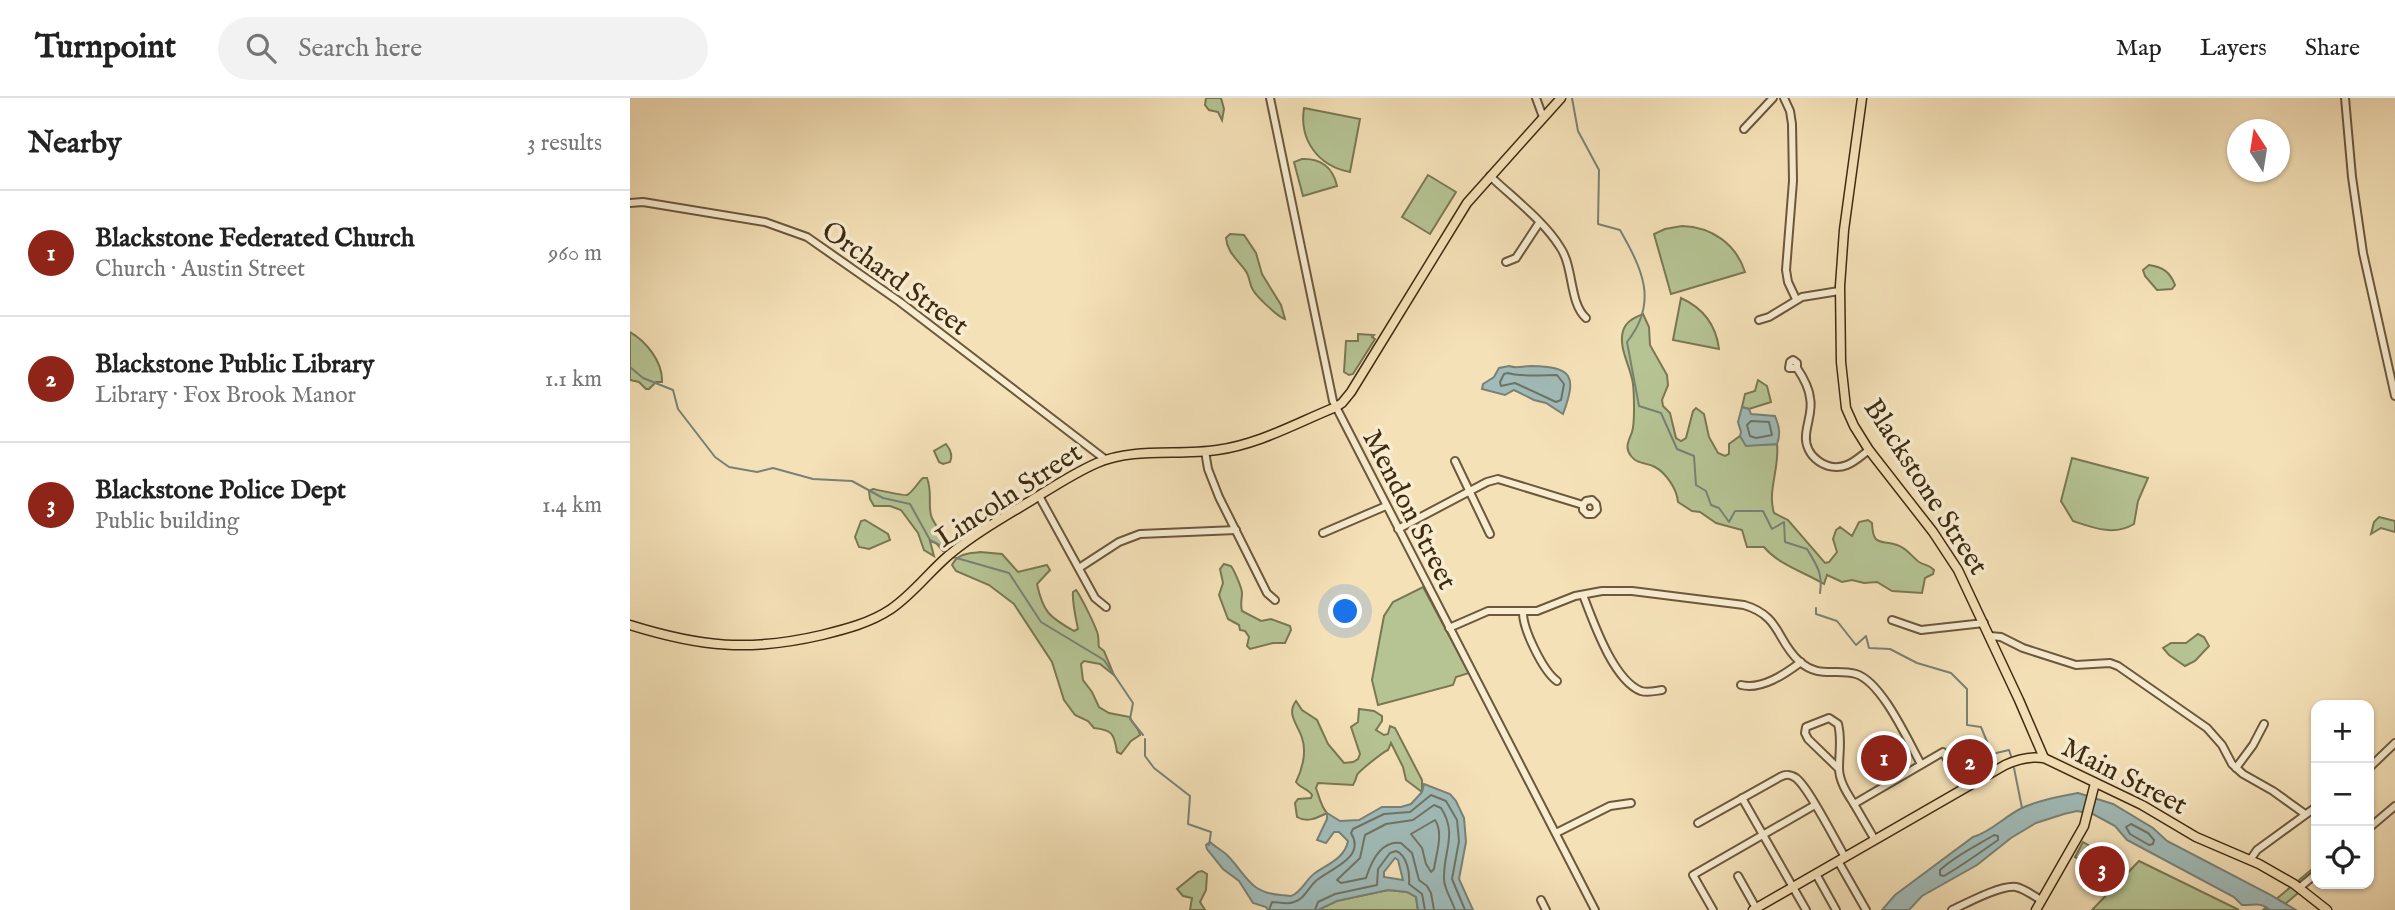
<!DOCTYPE html>
<html lang="en">
<head>
<meta charset="utf-8">
<style>
	body { margin:0; font-family:"IM FELL English",serif; background:#f2f2f2; color:#222 }
	.controls { position:absolute; right:21px; bottom:21px; display:grid; overflow:hidden; border-radius:14px; box-shadow:0 2px 5px #0004 }
	.controls button { width:63px; height:63px; display:grid; place-items:center; padding:0; border:0; border-bottom:2px solid #e0e0e0; background:#fff; color:#222; font:35px sans-serif }
	.compass { position:absolute; left:1597px; top:21px; width:63px; height:63px; border-radius:50%; background:#fff; box-shadow:0 2px 5px #0004; rotate:348deg }
	.you { position:absolute; left:716px; top:514px; width:24px; height:24px; margin:-18px; border:5px solid #fff; border-radius:50%; background:#1a73e8; box-shadow:0 0 0 10px #1a73e833 }
	.badge { display:grid; place-items:center; width:46px; height:46px; border-radius:50%; background:#8f2418; color:#fff; font-size:23px; font-weight:700 }
	.pin { position:absolute; translate:-50% -50%; border:4px solid #fff; box-shadow:0 2px 7px #0006 }
	.list { margin:0; padding:0; list-style:none }
	h2 { display:flex; justify-content:space-between; align-items:center; height:91px; margin:0; padding:0 28px; font-size:30px }
	h2 small { font-size:23px; font-weight:400; color:#767676 }
	.list li { display:grid; grid-template-columns:46px 1fr auto; gap:21px; align-items:center; box-sizing:border-box; height:126px; padding:0 28px; border-top:2px solid #e0e0e0 }
	.list b { display:block; font-size:26px; white-space:nowrap }
	.list p { margin:0; font-size:23px; white-space:nowrap; color:#767676 }
	.list em { font-size:23px; font-style:normal; color:#767676 }
	.icon { flex:none; width:38px; height:38px; fill:none; stroke:currentColor; stroke-width:2; stroke-linecap:round; stroke-linejoin:round }
	.map { position:relative; flex:none; width:1765px; height:812px; overflow:hidden }
	header { display:flex; align-items:center; gap:42px; box-sizing:border-box; height:98px; padding:0 35px; background:#fff; border-bottom:2px solid #e0e0e0 }
	header strong { font-size:33px }
	nav { display:flex; gap:38px; margin-inline-start:auto; font-size:24px }
	.search { width:490px; height:63px; background:#f2f2f2; display:flex; align-items:center; gap:18px; box-sizing:border-box; padding:0 24px; border-radius:38px; color:#767676; font-size:26px }
	main { display:flex }
	aside { flex:1; background:#fff }
	.map>svg:first-child { display:block }
</style>
</head>
<body>
<header>
<strong>Turnpoint</strong>
<div class="search"><svg class="icon" aria-label="search" viewBox="0 0 24 24"><circle cx="10" cy="10" r="6"/><path d="M15 15l6 6"/></svg>Search here</div>
<nav><a>Map</a><a>Layers</a><a>Share</a></nav>
</header>
<main>
<aside>
<h2>Nearby<small>3 results</small></h2>
<ul class="list">
<li><span class="badge">1</span><div><b>Blackstone Federated Church</b><p>Church · Austin Street</p></div><em>960 m</em></li>
<li><span class="badge">2</span><div><b>Blackstone Public Library</b><p>Library · Fox Brook Manor</p></div><em>1.1 km</em></li>
<li><span class="badge">3</span><div><b>Blackstone Police Dept</b><p>Public building</p></div><em>1.4 km</em></li>
</ul>
</aside>
<div class="map">
<svg width="1765" height="812" viewBox="0 0 1765 812">
	<rect width="100%" height="100%" fill="#f5e1b8"/>
	<filter id="stains"><feTurbulence type="fractalNoise" baseFrequency=".00286" numOctaves="4"/><feColorMatrix values="0 0 0 0 .2 0 0 0 0 .09 0 0 0 0 .02 0 0 0 .5 -.17"/></filter>
	<radialGradient id="worn" r=".72"><stop offset=".6" stop-color="#630" stop-opacity="0"/><stop offset="1" stop-color="#630" stop-opacity=".3"/></radialGradient>
	<g fill="#b6c494" stroke="#7a7852" stroke-width="2">
		<path d="M 576,0 L 591,0 L 594,11 L 592,22 L 588,14 L 579,12 L 575,7 Z"/>
		<path d="M 674,10 L 730,21 L 720,74 C 688,68 669,42 674,10 Z"/>
		<path d="M 672,61 C 690,60 703,69 707,88 L 673,98 L 664,64 Z"/>
		<path d="M 798,77 L 826,94 L 800,136 L 772,119 Z"/>
		<path d="M 1052,128 C 1082,129 1106,146 1115,174 L 1041,196 L 1024,136 L 1035,131 Z"/>
		<path d="M 600,136 L 614,137 L 626,155 L 632,176 L 651,207 L 655,221 C 648,219 627,199 623,192 C 619,186 620,178 615,172 C 607,161 597,154 596,140 Z"/>
		<path d="M 1519,167 C 1533,169 1540,174 1545,187 L 1542,191 L 1527,192 L 1515,178 L 1513,172 Z"/>
		<path d="M 1051,200 C 1073,210 1086,227 1089,251 L 1043,242 Z"/>
		<path d="M 1013,216 L 1019,229 L 1020,247 L 1037,277 L 1038,287 L 1032,302 L 1033,308 L 1040,315 L 1046,340 L 1051,343 L 1056,340 L 1063,313 L 1066,310 L 1074,316 L 1079,339 L 1088,355 L 1095,358 L 1099,356 L 1099,346 L 1110,338 L 1117,347 L 1147,346 C 1150,369 1137,393 1144,415 L 1158,422 L 1195,465 L 1199,464 L 1207,454 L 1203,441 L 1206,432 L 1210,429 L 1222,438 L 1229,424 L 1238,422 L 1242,425 C 1243,450 1251,441 1267,447 C 1277,450 1282,459 1289,464 C 1295,468 1299,466 1304,472 L 1303,476 L 1295,480 L 1292,495 L 1262,493 L 1247,484 L 1234,485 L 1222,482 L 1212,484 L 1197,477 L 1194,486 C 1174,474 1149,467 1134,449 L 1117,449 L 1112,432 L 1086,425 L 1070,414 L 1062,413 L 1048,404 C 1047,391 1036,375 1025,369 C 1016,364 1008,367 1001,358 C 994,349 999,343 1002,334 C 1004,328 1004,317 1004,312 C 1004,304 1004,294 1003,286 C 1001,269 988,250 993,233 C 996,223 1004,220 1013,216 Z"/>
		<path d="M 0,234 C 16,243 33,264 32,284 L 26,284 L 19,291 L 16,291 L 9,284 L 0,282 Z"/>
		<path d="M 728,236 L 744,237 L 742,239 L 745,241 L 723,276 L 719,277 L 714,274 L 716,243 L 728,243 Z"/>
		<path d="M 1128,282 L 1137,288 L 1141,304 L 1119,311 L 1112,309 L 1115,296 L 1125,293 Z"/>
		<path d="M 316,346 C 320,351 323,358 320,364 L 313,366 L 309,364 L 304,353 Z"/>
		<path d="M 1442,360 L 1518,380 L 1508,403 L 1504,426 C 1484,438 1464,430 1443,423 L 1431,403 Z"/>
		<path d="M 293,380 L 297,380 C 303,395 297,410 302,420 C 307,431 315,438 318,450 L 313,453 L 306,445 L 300,443 L 304,458 L 294,452 L 288,435 L 271,412 L 260,408 L 244,408 L 240,401 L 239,393 L 243,391 C 248,392 275,398 277,397 C 283,394 288,384 293,380 Z"/>
		<path d="M 1749,419 L 1765,423 L 1765,434 L 1751,430 L 1741,436 L 1744,424 Z"/>
		<path d="M 235,422 L 258,436 L 260,442 L 239,451 L 229,449 L 225,439 L 231,423 Z"/>
		<path d="M 350,454 L 372,456 L 388,474 L 417,467 L 420,472 L 407,486 C 413,514 419,519 444,533 L 448,531 C 446,521 442,504 443,494 L 446,492 C 449,495 468,532 468,538 C 469,542 468,545 469,549 L 474,553 L 484,577 L 470,566 L 454,563 L 451,566 L 453,582 L 462,594 L 469,609 L 479,615 L 500,619 C 502,626 509,630 510,637 L 501,643 L 491,656 L 487,654 C 484,635 482,632 464,630 L 458,623 L 445,617 L 434,602 L 422,564 L 384,506 L 359,487 L 326,473 L 322,467 C 328,455 338,456 350,454 Z"/>
		<path d="M 594,466 L 601,468 C 604,472 612,490 612,495 C 612,502 610,505 612,513 L 631,523 L 641,521 L 660,528 L 661,532 L 655,545 L 643,545 L 620,551 L 617,548 L 619,539 L 615,533 L 610,532 L 609,527 L 598,521 L 589,497 L 593,485 L 590,471 Z"/>
		<path d="M 793,489 L 839,575 L 826,579 L 823,587 L 748,607 L 742,582 L 754,518 L 763,504 Z"/>
		<path d="M 1568,536 L 1574,539 L 1579,548 L 1565,563 L 1555,568 L 1539,557 L 1533,550 L 1541,545 L 1556,545 Z"/>
		<path d="M 666,603 L 672,612 L 687,622 L 698,646 L 714,665 L 723,664 L 728,661 L 730,656 L 721,629 L 728,624 L 729,611 L 744,613 L 752,618 L 752,623 L 746,632 L 754,637 L 758,636 L 760,628 L 765,630 L 792,682 L 792,694 L 776,682 L 773,669 L 761,645 L 758,652 C 753,654 729,673 727,677 C 726,681 725,684 723,687 L 688,685 L 686,690 C 689,698 691,709 697,715 C 687,720 677,725 667,719 L 665,705 L 668,701 L 681,700 L 682,697 C 679,691 670,690 666,684 C 672,672 677,654 672,640 C 668,627 656,616 666,603 Z"/>
		<path d="M 1453,744 L 1470,754 L 1469,760 L 1462,771 L 1460,767 L 1445,759 Z"/>
		<path d="M 1509,763 L 1609,812 L 1462,812 Z"/>
		<path d="M 1686,768 L 1686,780 L 1648,812 L 1633,812 Z"/>
		<path d="M 572,773 L 577,776 L 576,792 L 570,804 L 575,812 L 560,812 L 562,800 L 553,798 L 547,791 L 568,774 Z"/>
		<path d="M 758,792 L 777,794 L 786,799 L 788,812 L 688,812 L 706,803 Z"/>
	</g>
	<g fill="#a0bbb9" stroke="#798176" stroke-width="2" fill-rule="evenodd">
		<path d="M 879,268 C 887,271 892,268 901,268 C 943,269 947,278 933,316 L 916,305 L 904,302 L 884,292 L 875,297 L 852,291 L 853,286 L 864,279 L 869,270 Z"/>
		<path d="M 1112,309 L 1119,311 L 1121,316 L 1145,318 C 1149,328 1151,336 1147,346 L 1116,348 L 1110,338 L 1111,334 L 1108,324 Z"/>
		<path d="M 794,686 L 820,696 L 826,703 L 834,720 L 836,744 L 829,781 L 843,812 L 788,812 L 786,799 L 777,794 L 758,792 L 707,803 L 688,812 L 638,812 L 636,809 L 623,805 L 609,783 L 593,771 L 577,751 L 576,747 L 580,744 C 585,749 592,752 597,757 C 616,776 619,795 651,797 C 652,797 660,798 661,798 C 672,794 676,781 685,775 C 698,766 715,760 718,743 L 709,734 L 704,734 L 696,745 L 687,742 L 697,721 L 697,715 L 710,723 L 729,722 L 752,709 L 771,709 L 781,706 L 792,694 ZM 765,760 L 768,762 L 773,782 L 754,779 L 754,774 Z"/>
		<path d="M 1448,695 L 1483,706 L 1523,730 L 1537,743 L 1639,796 L 1666,812 L 1640,812 C 1630,803 1623,808 1612,807 L 1604,799 L 1497,742 L 1485,728 L 1463,716 L 1447,713 L 1434,716 L 1406,725 L 1381,740 L 1347,767 L 1292,798 L 1279,812 L 1252,812 L 1265,797 L 1343,739 C 1361,734 1375,718 1392,710 C 1410,702 1428,699 1448,695 Z"/>
	</g>
	<g fill="none" stroke-linecap="round" stroke-linejoin="round">
		<g stroke="#6f7365" stroke-width="2">
			<path d="M 878,275 C 888,279 915,277 927,277 L 934,286 L 931,302 L 926,304 L 885,285 L 871,288 L 870,284 L 874,276 Z"/>
			<path d="M 1121,323 L 1139,324 L 1142,337 L 1126,340 L 1120,338 L 1117,327 Z"/>
			<path d="M 805,722 C 814,735 806,756 804,771 L 801,774 L 796,766 L 792,750 L 781,736 Z"/>
			<path d="M 1501,726 L 1518,735 L 1524,742 L 1523,746 L 1519,747 L 1500,736 L 1496,729 Z"/>
			<path d="M 1364,737 L 1368,738 L 1368,742 C 1351,754 1333,767 1314,778 L 1310,777 L 1310,772 C 1326,757 1346,748 1364,737 Z"/>
			<path d="M 639,812 L 642,804 C 648,804 658,807 664,804 C 675,801 679,788 687,782 C 702,770 736,759 721,735 L 723,731 L 754,716 L 780,714 L 801,697 L 816,703 L 827,722 L 829,743 L 822,781 L 835,812"/>
			<path d="M 685,812 L 688,804 L 705,796 L 747,787 L 748,771 L 760,755 L 766,753 C 777,757 780,775 779,786 L 792,796 L 795,812"/>
			<path d="M 804,812 L 801,795 L 797,788 L 789,782 L 782,755 L 771,745 C 751,742 741,764 736,780 L 711,785 L 707,782 L 730,760 L 735,737 L 756,726 L 783,722 L 804,707 L 811,710 C 828,736 813,754 814,781 C 814,791 822,802 825,812"/>
		</g>
		<g stroke="#798176" stroke-width="2">
			<path d="M 942,0 L 948,33 L 969,72 L 968,126 L 990,132 C 1012,171 1029,204 997,244 L 1009,308 L 1031,315 L 1047,351 L 1064,358 L 1066,387 L 1076,393 L 1081,407 L 1089,410 L 1099,424 L 1105,413 L 1133,413 L 1142,431 L 1154,424 L 1155,444 L 1177,451 C 1187,468 1193,475 1190,495"/>
			<path d="M 0,269 L 13,280 L 43,292 L 48,311 L 85,359 L 99,369 L 127,374 L 143,370 L 183,381 L 222,383 L 253,400 L 280,406 L 300,442 L 317,451"/>
			<path d="M 323,459 L 379,475 L 411,524 L 474,562 L 503,605 L 500,621 L 513,637"/>
			<path d="M 1186,510 L 1186,516 L 1207,523 L 1226,547 L 1236,538 L 1239,550 L 1260,551 L 1287,565 L 1321,575 L 1337,591 L 1337,627 L 1351,629 L 1362,656 L 1379,652 L 1381,658"/>
			<path d="M 515,641 L 515,658 L 524,670 L 560,698 L 558,726 L 581,734 L 579,747"/>
			<path d="M 1384,670 L 1392,710"/>
		</g>
		<defs>
			<g id="minor">
				<path d="M 640,0 L 703,303 L 965,812"/>
				<path d="M 906,0 L 913,19"/>
				<path d="M 1154,0 L 1160,13 L 1162,26 L 1163,83 L 1156,172 L 1158,184 L 1166,201"/>
				<path d="M 1715,0 L 1722,79 L 1733,155 L 1765,298"/>
				<path d="M 1114,31 L 1143,0"/>
				<path d="M 860,78 C 882,99 914,123 930,149 C 944,169 939,205 956,220"/>
				<path d="M 0,105 L 13,104 L 135,124 L 177,139 L 270,204 L 476,362"/>
				<path d="M 876,164 L 886,160 L 909,125"/>
				<path d="M 1129,222 L 1139,219 L 1172,199 L 1209,193"/>
				<path d="M 1167,270 L 1159,270 L 1160,264 L 1163,262 L 1167,265 L 1167,270 C 1173,279 1179,289 1180,300 C 1183,312 1177,324 1176,337 C 1174,358 1197,375 1217,367 C 1225,364 1232,357 1239,352"/>
				<path d="M 575,353 L 578,371 L 589,399 L 637,495 L 645,502"/>
				<path d="M 825,363 L 860,436"/>
				<path d="M 409,398 L 465,500 L 476,509"/>
				<path d="M 768,431 L 857,384 L 868,381 L 953,407 L 956,403 L 962,402 L 966,406 L 967,412 L 963,416 L 957,416 L 953,412 L 953,407"/>
				<path d="M 693,435 L 756,408"/>
				<path d="M 449,470 L 489,444 L 510,436 L 606,432"/>
				<path d="M 953,497 C 963,523 983,582 1011,593 C 1018,595 1025,593 1032,592"/>
				<path d="M 893,513 C 892,530 913,573 927,583"/>
				<path d="M 1262,522 L 1291,532 L 1354,525"/>
				<path d="M 819,530 L 858,513 L 907,513 L 945,498 L 972,493 L 1002,493 L 1114,507 C 1151,518 1146,542 1169,563 C 1189,581 1205,570 1226,576 C 1252,584 1278,643 1291,666"/>
				<path d="M 1360,538 L 1371,539 L 1393,550 L 1446,567 L 1480,565 L 1488,568 L 1577,630 L 1592,647 L 1602,666 L 1613,676 L 1643,693 L 1675,716"/>
				<path d="M 1111,587 C 1132,592 1155,576 1171,564"/>
				<path d="M 1606,670 L 1623,647 L 1634,626"/>
				<path d="M 1739,670 L 1765,645"/>
				<path d="M 1209,671 L 1178,641 L 1175,635 L 1176,629 L 1199,620 L 1208,626 C 1212,641 1209,655 1209,670 C 1209,683 1217,695 1224,706"/>
				<path d="M 1112,700 L 1176,812"/>
				<path d="M 1068,725 L 1150,679 C 1156,676 1160,676 1166,680 C 1179,690 1205,742 1215,759"/>
				<path d="M 1739,730 L 1765,708"/>
				<path d="M 926,735 L 980,708 L 1001,705"/>
				<path d="M 1245,742 L 1224,706 L 1313,654 L 1334,690"/>
				<path d="M 1620,762 L 1627,752 L 1686,709"/>
				<path d="M 1208,763 L 1236,812"/>
				<path d="M 1186,776 L 1206,812"/>
				<path d="M 1108,778 L 1126,810"/>
				<path d="M 1669,790 L 1686,776"/>
				<path d="M 911,802 L 916,812"/>
				<path d="M 1083,812 L 1063,777 L 1185,707"/>
				<path d="M 1322,812 C 1337,805 1370,787 1386,789 C 1395,791 1404,798 1411,802"/>
			</g>
			<g id="major">
				<path d="M 1232,0 L 1214,132 L 1210,188 L 1211,264 L 1216,310 L 1224,328 L 1239,352 L 1303,434 L 1328,472 L 1389,602 L 1414,660"/>
				<path d="M 0,527 C 71,549 119,554 192,537 C 216,531 240,525 261,511 C 283,496 299,474 319,457 C 344,436 374,419 402,402 C 423,389 444,375 467,365 C 505,349 547,358 587,352 C 630,346 666,325 706,309 L 712,305 L 721,294 L 837,105 L 931,0"/>
				<path d="M 1123,812 L 1375,667 C 1388,661 1400,658 1414,660 L 1512,707 L 1566,739 L 1629,766 L 1664,786 L 1697,812"/>
				<path d="M 1406,812 L 1454,728 L 1465,685"/>
			</g>
		</defs>
		<use href="#minor" stroke="#6c583b" stroke-width="10"/>
		<use href="#major" stroke="#3e2b11" stroke-width="11"/>
		<use href="#minor" stroke="#f8ecd1" stroke-width="6"/>
		<use href="#major" stroke="#f5e1b8" stroke-width="8"/>
	</g>
	<g text-anchor="middle" stroke-width="7" stroke-linejoin="round" paint-order="stroke">
		<g font-size="28" fill="#3e2b11" stroke="#f8ecd1">
			<text transform="translate(266 179) rotate(36)" y="10">Orchard Street</text>
			<text transform="translate(1297 388) rotate(57)" y="10">Blackstone Street</text>
			<text transform="translate(378 396) rotate(-33)" y="10">Lincoln Street</text>
			<text transform="translate(781 411) rotate(63)" y="10">Mendon Street</text>
			<text transform="translate(1495 677) rotate(27)" y="10">Main Street</text>
		</g>
	</g>
	<rect width="100%" height="100%" filter="url(#stains)"/>
	<rect width="100%" height="100%" fill="url(#worn)"/>
</svg>
<div class="controls">
<button>+</button>
<button>−</button>
<button><svg class="icon" aria-label="locate" viewBox="0 0 24 24"><circle cx="12" cy="12" r="6"/><path d="M12 2v4M12 18v4M2 12h4M18 12h4"/></svg></button>
</div>
<svg class="compass" viewBox="-18 -18 36 36"><path d="M0-13l5 13h-10z" fill="#e53935"/><path d="M0 13l5-13h-10z" fill="#767676"/></svg>
<div class="you"></div>
<div class="pin badge" style="left:1254px;top:660px">1</div>
<div class="pin badge" style="left:1340px;top:664px">2</div>
<div class="pin badge" style="left:1472px;top:771px">3</div>
</div>
</main>
</body>
</html>
